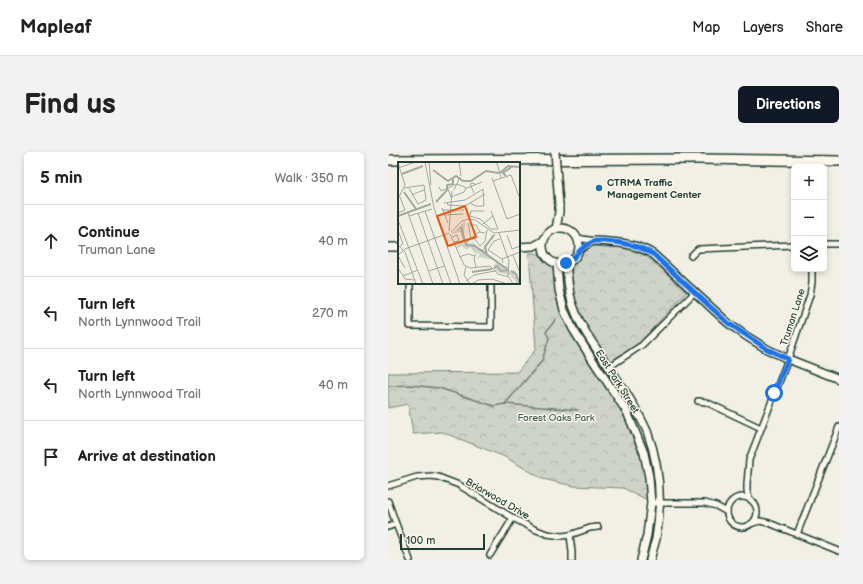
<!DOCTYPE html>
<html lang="en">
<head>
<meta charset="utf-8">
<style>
	body { margin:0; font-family:"Balsamiq Sans",sans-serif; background:#f2f2f2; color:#222 }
	.controls { position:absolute; right:12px; top:12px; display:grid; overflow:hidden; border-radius:6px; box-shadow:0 2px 6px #0003 }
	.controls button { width:36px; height:36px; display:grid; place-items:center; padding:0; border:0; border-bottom:1px solid #e0e0e0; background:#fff; color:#222; font:20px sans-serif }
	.scale { position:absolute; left:12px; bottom:10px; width:85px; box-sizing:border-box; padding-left:4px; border:2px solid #1f3d34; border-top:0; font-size:11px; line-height:14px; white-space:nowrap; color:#1f3d34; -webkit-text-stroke:3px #fbf7ec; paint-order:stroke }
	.stop { position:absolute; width:12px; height:12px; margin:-9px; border:3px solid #1a73e8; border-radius:50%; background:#fff }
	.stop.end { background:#1a73e8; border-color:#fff; box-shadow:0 1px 4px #0008 }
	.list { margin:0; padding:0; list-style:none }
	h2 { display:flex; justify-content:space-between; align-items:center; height:52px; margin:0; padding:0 16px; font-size:17px }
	h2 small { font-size:13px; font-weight:400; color:#767676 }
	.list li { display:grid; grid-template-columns:26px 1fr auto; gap:12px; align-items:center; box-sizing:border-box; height:72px; padding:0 16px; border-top:1px solid #e0e0e0 }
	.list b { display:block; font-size:15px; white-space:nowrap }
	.list p { margin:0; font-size:13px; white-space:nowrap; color:#767676 }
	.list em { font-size:13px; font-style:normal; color:#767676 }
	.icon { flex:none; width:22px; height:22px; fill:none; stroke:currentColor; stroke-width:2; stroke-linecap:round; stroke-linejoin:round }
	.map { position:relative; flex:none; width:451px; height:408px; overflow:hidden; border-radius:6px }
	header { display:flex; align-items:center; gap:24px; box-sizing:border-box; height:56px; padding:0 20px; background:#fff; border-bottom:1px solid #e0e0e0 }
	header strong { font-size:19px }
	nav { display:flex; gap:22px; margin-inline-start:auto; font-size:14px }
	.intro { display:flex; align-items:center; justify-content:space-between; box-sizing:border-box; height:96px; padding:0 24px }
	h1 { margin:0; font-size:28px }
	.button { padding:10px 18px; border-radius:6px; background:#111827; color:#fff; font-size:14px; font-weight:700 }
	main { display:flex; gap:24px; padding:0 24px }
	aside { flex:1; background:#fff; border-radius:6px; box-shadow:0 2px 6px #0003 }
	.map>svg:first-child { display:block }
</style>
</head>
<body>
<header>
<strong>Mapleaf</strong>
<nav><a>Map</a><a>Layers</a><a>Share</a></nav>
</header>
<div class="intro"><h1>Find us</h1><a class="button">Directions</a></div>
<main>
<aside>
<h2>5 min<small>Walk · 350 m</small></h2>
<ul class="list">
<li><svg class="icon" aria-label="ahead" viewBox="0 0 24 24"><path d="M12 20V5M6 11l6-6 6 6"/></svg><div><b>Continue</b><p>Truman Lane</p></div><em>40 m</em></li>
<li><svg class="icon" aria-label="left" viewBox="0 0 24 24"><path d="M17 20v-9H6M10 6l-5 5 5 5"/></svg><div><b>Turn left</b><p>North Lynnwood Trail</p></div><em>270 m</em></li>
<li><svg class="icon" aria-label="left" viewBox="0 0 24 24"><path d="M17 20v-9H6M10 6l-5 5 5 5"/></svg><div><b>Turn left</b><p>North Lynnwood Trail</p></div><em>40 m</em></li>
<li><svg class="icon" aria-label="arrive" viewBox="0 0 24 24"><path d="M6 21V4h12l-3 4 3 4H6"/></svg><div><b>Arrive at destination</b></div></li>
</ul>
</aside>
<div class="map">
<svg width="451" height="408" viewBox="0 0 451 408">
	<defs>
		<pattern id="forest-crowns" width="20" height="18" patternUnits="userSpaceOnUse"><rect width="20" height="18" fill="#cfd2c8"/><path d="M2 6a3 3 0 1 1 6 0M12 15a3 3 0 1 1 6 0" fill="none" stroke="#b1b5ac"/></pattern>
	</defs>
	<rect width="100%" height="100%" fill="#f2f0e5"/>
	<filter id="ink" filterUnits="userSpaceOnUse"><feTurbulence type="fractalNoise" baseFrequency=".025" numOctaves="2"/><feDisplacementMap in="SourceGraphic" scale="8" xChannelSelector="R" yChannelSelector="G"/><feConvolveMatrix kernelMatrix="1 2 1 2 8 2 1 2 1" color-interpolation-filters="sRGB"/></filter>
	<g filter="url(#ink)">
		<g fill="url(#forest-crowns)" stroke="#77887e">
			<path d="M 205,94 L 233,96 L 245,99 L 258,104 L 273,116 L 298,140 L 297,142 L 250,192 L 223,209 L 219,207 L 192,166 L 185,144 L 181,121 L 182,115 L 189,108 L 194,99 L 199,95 Z"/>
			<path d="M 141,101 L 148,101 L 151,102 L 166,116 L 171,150 L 237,261 L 256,311 L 260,348 L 235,336 L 185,334 L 155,327 L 117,305 L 54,280 L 25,282 L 20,252 L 0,256 L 0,221 L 129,220 L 148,197 Z"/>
		</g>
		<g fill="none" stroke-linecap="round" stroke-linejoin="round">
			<g stroke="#6e7f75" stroke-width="1.5">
				<path d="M 0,234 L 22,233 L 51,236 L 106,254 L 117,252 L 190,258"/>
				<path d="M 117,252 L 154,209 L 161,186 L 158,180 L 168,167"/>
			</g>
			<defs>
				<g id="street">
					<path d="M 189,86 L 207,89"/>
					<path d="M 436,92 L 451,92"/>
					<path d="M 190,99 L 198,94 L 207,89"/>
					<path d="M 303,104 L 310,97 L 406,93"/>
					<path d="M 22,131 L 22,174 L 103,175 L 103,131"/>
					<path d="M 221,215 L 254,193 L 306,141"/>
					<path d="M 310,249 L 318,250 L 373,276"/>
					<path d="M 0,334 L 29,325 L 43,324 L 50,325 L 71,333 L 125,366 L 146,377 L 159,382 L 174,384 L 182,383 L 202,376 L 210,375"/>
					<circle cx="354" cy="360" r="15"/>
					<path d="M 361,346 L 359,339 L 359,332 L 361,308 L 400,207 L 422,143 L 424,130 L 424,117"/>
					<path d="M 0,349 L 8,372 L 22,408"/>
					<path d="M 263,351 L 317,351 L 328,354 L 339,360"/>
					<path d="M 365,371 L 372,369 L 381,371 L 451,399"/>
					<path d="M 0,375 L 8,372"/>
					<path d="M 409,382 L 451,275"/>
					<path d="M 182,383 L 184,400 L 184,408"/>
					<path d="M 102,403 L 125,366"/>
				</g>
				<g id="secondary">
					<circle cx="173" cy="94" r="18"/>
					<path d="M 168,77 L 171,60 L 171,53"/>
					<path d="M 207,89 C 228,90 247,91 265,102 L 340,171 L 358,184 L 379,197 L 400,207 L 451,227"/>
					<path d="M 0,95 L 11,95"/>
					<path d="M 131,95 L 146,94 L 155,89"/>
					<path d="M 178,111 C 180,126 180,142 186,156 C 194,179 212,201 225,221 C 238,240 250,259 259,279 C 272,314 274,352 268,387 C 266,394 264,401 262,408"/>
					<path d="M 169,112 L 171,138 L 176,158 L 185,177 L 202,204 L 239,260 L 256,301 L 261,325 L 263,351 L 259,383 L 253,408"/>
				</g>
				<path id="highway" d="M 0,8 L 310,7 L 451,9"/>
			</defs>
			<use href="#street" stroke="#1f3d34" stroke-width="8"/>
			<use href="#secondary" stroke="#1f3d34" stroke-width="10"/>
			<use href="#highway" stroke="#1f3d34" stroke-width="12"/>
			<use href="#street" stroke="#fbf7ec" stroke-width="5"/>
			<use href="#secondary" stroke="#fbf7ec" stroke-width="7"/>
			<use href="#highway" stroke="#fbf7ec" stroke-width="9"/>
			<defs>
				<path id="secondary-bridge" d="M 167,0 L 171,53"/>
			</defs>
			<use href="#secondary-bridge" stroke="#1f3d34" stroke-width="10" stroke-linecap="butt"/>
			<use href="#secondary-bridge" stroke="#fbf7ec" stroke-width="7"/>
		</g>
	</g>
	<g fill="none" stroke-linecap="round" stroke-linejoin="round" filter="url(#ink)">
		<path stroke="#1a73e8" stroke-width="5" d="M 178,111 C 188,107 188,100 196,95 C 199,93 204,90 207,89 C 210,89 214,89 217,89 C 234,90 250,93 265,102 L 340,171 L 379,197 L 400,207 L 386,241"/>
	</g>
	<circle fill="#1f6fb2" stroke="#fbf7ec" stroke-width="1.5" cx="211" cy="36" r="4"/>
	<g text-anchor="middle" stroke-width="3" stroke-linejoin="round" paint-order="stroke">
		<g font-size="10" font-weight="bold" fill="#1f3d34" stroke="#fbf7ec" text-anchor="start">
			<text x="219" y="34">CTRMA Traffic<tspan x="219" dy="12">Management Center</tspan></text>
		</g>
		<g font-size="10" fill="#1f3d34" stroke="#fbf7ec">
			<text transform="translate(404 165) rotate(-72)" y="4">Truman Lane</text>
			<text transform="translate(230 229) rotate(58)" y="4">East Park Street</text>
			<text transform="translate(110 346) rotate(30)" y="4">Briarwood Drive</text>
		</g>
		<g font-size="10" fill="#425b52" stroke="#fbf7ec">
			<text x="168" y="269">Forest Oaks Park</text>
		</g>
	</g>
	<g transform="translate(10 10)">
		<rect width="122" height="122" fill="#f2f0e5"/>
		<path d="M 67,59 L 66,77 L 72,82 L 75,80 L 81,87 L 85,87 L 95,72 L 98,73 L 89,82 L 88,91 L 106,104 L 111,104 L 111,109 L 117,108 L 122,122 L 116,122 L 118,120 L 112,113 L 99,110 L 95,106 L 98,100 L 96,98 L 82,95 L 79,97 L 82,92 L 75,90 L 73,85 L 68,88 L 64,84 L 58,87 L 59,83 L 65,79 L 62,70 L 53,72 Z" fill="#cfd2c8"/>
		<path fill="none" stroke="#a2aba1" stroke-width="2" d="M 35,8 L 50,19 L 58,14 L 65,19 L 73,19 L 88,9 L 101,11M 102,11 L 110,4 L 122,5M 4,12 L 25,4M 108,14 L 105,11 L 115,4M 6,30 L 18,47M 38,40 L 49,28 L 49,23 L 55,22 L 55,17M 0,54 L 33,42M 63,65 L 68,83M 68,83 L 77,84 L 109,107M 89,93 L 87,85 L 96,73M 96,106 L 99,104 L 103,109 L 110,108M 113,109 L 118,112 L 122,122M 74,110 L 94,107"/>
		<path fill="none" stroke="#9ea89e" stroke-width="1" d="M 27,0 L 36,46 L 62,122M 31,0 L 33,23M 61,0 L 63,14M 88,0 L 104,0M 0,1 L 7,23 L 0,37M 99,1 L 103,16M 0,6 L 18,0M 94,16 L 109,57 L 122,52M 95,19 L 113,13 L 122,37M 41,25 L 43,29 L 59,22 L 69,26 L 84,20M 6,26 L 26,23 L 28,38 L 20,42 L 11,26M 50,27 L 53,35 L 66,30 L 68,26M 56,28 L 62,15M 76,31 L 72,22 L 76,21 L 77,23M 13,33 L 26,28M 49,40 L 50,43 L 67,44 L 87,32M 46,41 L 67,38 L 85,27 L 86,44 L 78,44 L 72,41M 44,46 L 50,61M 44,48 L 66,48M 27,49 L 53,122M 0,51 L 7,48 L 2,35M 10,51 L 35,122M 20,51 L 45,122M 46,53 L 65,52M 11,54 L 34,47M 72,54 L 82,57 L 93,67 L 100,67 L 93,49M 72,54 L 73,49 L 86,49M 0,58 L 25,122M 70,61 L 73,77M 85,62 L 95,54M 72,63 L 78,63 L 82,70M 0,68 L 5,82 L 2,84M 51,69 L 54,29M 53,70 L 64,59 L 71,57 L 77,58 L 96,71 L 122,68M 101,71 L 111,99 L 110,114M 52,72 L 66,103 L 72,106 L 92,104 L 100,112 L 111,115 L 115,122M 109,73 L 114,87 L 122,84M 54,75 L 59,73 L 61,79 L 56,80M 75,75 L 82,84 L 87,79 L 89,68M 102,77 L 96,79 L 90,88 L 104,97 L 105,101M 69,80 L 81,70 L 87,71M 0,83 L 7,90 L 18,122M 0,93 L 7,87 L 51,71M 115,93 L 122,111M 0,94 L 7,106M 61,95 L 70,92 L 77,94M 104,97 L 122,90M 68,105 L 66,113 L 72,122M 78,105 L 76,96 L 78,92M 0,106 L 7,117 L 17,118M 31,109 L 46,104M 5,114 L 20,108M 68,119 L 76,113 L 97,109M 74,122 L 80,118 L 94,117 L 109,122"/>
		<path fill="#e8590c" fill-opacity="0.15" stroke="#e8590c" stroke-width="2" d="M 67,44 L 78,75 L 50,84 L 39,54 Z"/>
		<rect width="122" height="122" fill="none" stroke="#1f3d34" stroke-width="2"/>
	</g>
</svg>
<div class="controls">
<button>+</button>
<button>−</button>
<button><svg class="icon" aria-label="layers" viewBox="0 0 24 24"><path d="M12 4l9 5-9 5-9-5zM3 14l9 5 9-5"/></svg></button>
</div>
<div class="scale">100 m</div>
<div class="stop" style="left:386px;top:241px"></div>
<div class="stop end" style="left:178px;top:111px"></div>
</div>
</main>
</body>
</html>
